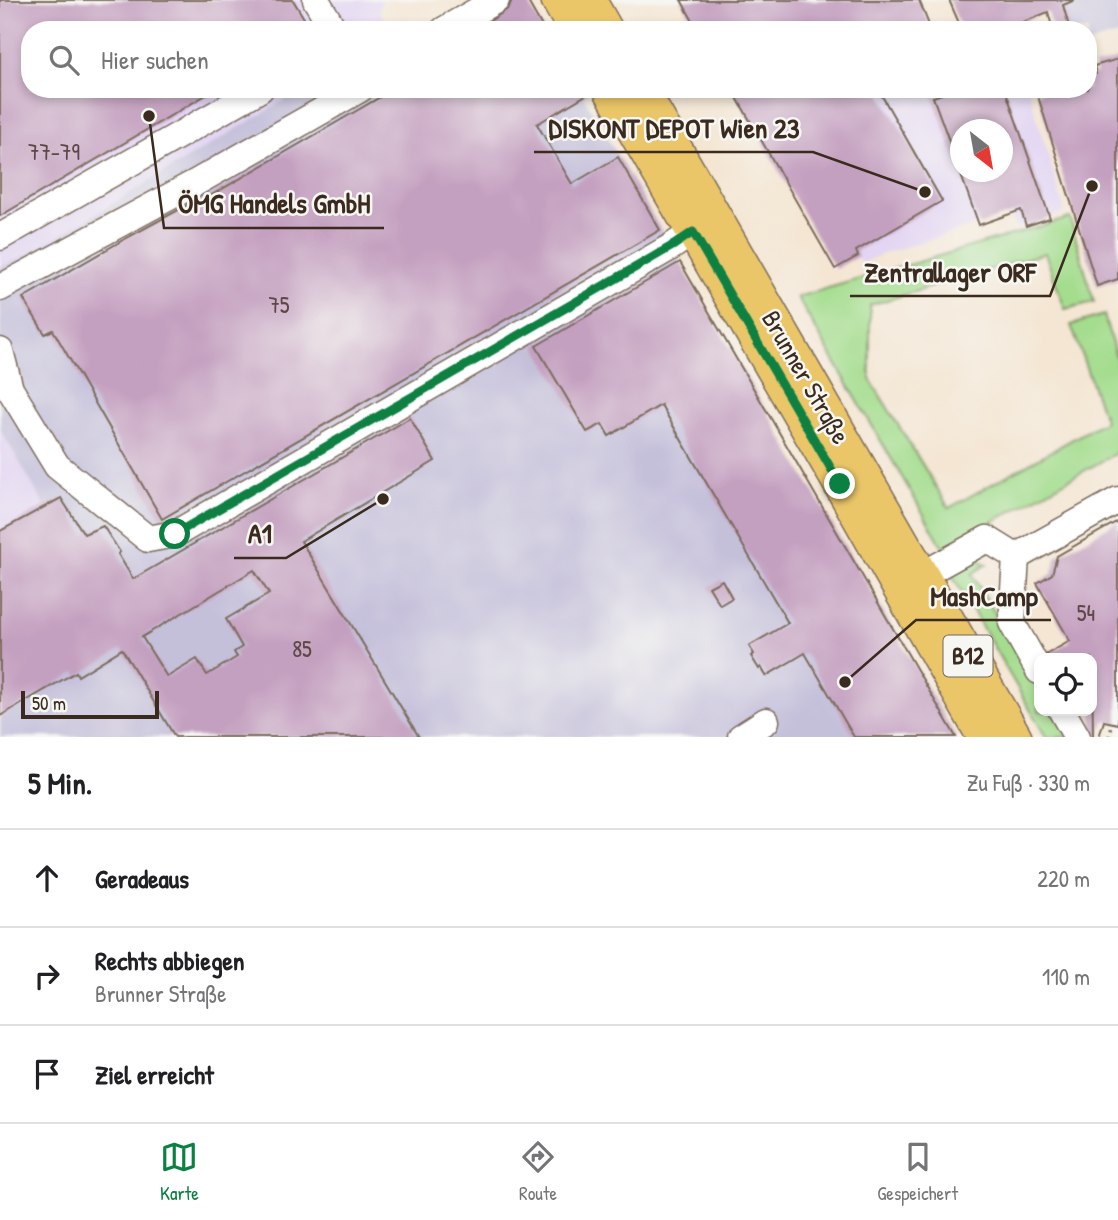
<!DOCTYPE html>
<html lang="de">
<head>
<meta charset="utf-8">
<style>
	body { margin:0; font-family:"Patrick Hand",sans-serif; background:#f6f6f6; color:#202124 }
	.controls { position:absolute; right:21px; bottom:21px; display:grid; overflow:hidden; border-radius:14px; box-shadow:0 4px 10px #0003 }
	.controls button { width:63px; height:63px; display:grid; place-items:center; padding:0; border:0; border-bottom:2px solid #e0e0e0; background:#fff; color:#202124; font:35px sans-serif }
	.compass { position:absolute; left:950px; top:119px; width:63px; height:63px; border-radius:50%; background:#fff; box-shadow:0 4px 10px #0003; rotate:149deg }
	.scale { position:absolute; left:21px; bottom:18px; width:138px; box-sizing:border-box; padding-left:7px; border:4px solid #3b2a1e; border-top:0; font-size:19px; line-height:24px; white-space:nowrap; color:#3b2a1e; -webkit-text-stroke:5px #f6f6f2; paint-order:stroke }
	.stop { position:absolute; width:21px; height:21px; margin:-16px; border:5px solid #0b8043; border-radius:50%; background:#fff }
	.stop.end { background:#0b8043; border-color:#fff; box-shadow:0 2px 7px #0008 }
	.list { margin:0; padding:0; list-style:none }
	h2 { display:flex; justify-content:space-between; align-items:center; height:91px; margin:0; padding:0 28px; font-size:30px }
	h2 small { font-size:23px; font-weight:400; color:#757577 }
	.list li { display:grid; grid-template-columns:46px 1fr auto; gap:21px; align-items:center; box-sizing:border-box; height:98px; padding:0 28px; border-top:2px solid #e0e0e0 }
	.list b { display:block; font-size:26px; white-space:nowrap }
	.list p { margin:0; font-size:23px; white-space:nowrap; color:#757577 }
	.list em { font-size:23px; font-style:normal; color:#757577 }
	.icon { flex:none; width:38px; height:38px; fill:none; stroke:currentColor; stroke-width:2; stroke-linecap:round; stroke-linejoin:round }
	.map { position:relative; flex:none; width:1118px; height:737px; overflow:hidden }
	.search { position:absolute; background:#fff; box-shadow:0 4px 10px #0003; left:21px; right:21px; top:21px; height:77px; display:flex; align-items:center; gap:18px; box-sizing:border-box; padding:0 24px; border-radius:28px; color:#757577; font-size:26px }
	.sheet { height:385px; background:#fff }
	nav { display:flex; justify-content:space-around; align-items:center; box-sizing:border-box; height:98px; border-top:2px solid #e0e0e0; background:#fff; font-size:19px; color:#757577 }
	nav a { display:grid; justify-items:center; gap:4px }
	nav .on { color:#0b8043 }
	.map>svg:first-child { display:block }
</style>
</head>
<body>
<div class="map">
<svg width="1118" height="737" viewBox="0 0 1118 737">
	<rect width="100%" height="100%" fill="#f6f6f2"/>
	<filter id="ink" filterUnits="userSpaceOnUse"><feTurbulence type="fractalNoise" baseFrequency=".0143" numOctaves="2"/><feDisplacementMap in="SourceGraphic" scale="14" xChannelSelector="R" yChannelSelector="G"/><feConvolveMatrix kernelMatrix="1 2 1 2 8 2 1 2 1" color-interpolation-filters="sRGB"/></filter>
	<filter id="wash" filterUnits="userSpaceOnUse"><feTurbulence type="fractalNoise" baseFrequency=".00686" numOctaves="4" result="noise"/><feDisplacementMap in="SourceGraphic" scale="28" xChannelSelector="R" yChannelSelector="G"/><feGaussianBlur stdDeviation="1.57" result="paint"/><feColorMatrix in="noise" values="0 0 0 0 0 0 0 0 0 0 0 0 0 0 0 0 0 1.4 0 .05"/><feComposite in="paint" operator="in"/></filter>
	<g filter="url(#wash)">
		<rect width="100%" height="100%" fill="#f4e6d3"/>
		<g fill="#e2d4f3" fill-rule="evenodd">
			<path d="M 0,0 L 385,0 L 381,2 L 379,10 L 384,20 L 379,24 L 381,27 L 378,30 L 30,30 L 30,89 L 303,89 L 24,257 L 0,267 Z"/>
			<path d="M 732,89 L 1028,89 L 1065,212 L 1017,229 L 1011,214 L 883,254 L 861,263 L 857,257 L 835,269 ZM 960,130 L 1002,130 L 1002,172 L 960,172 Z"/>
			<path d="M 0,429 L 99,599 L 0,657 Z"/>
		</g>
		<g fill="#c5c0da">
			<path d="M 1061,0 L 1118,0 L 1118,35 L 1088,44 L 1088,30 L 1070,30 Z"/>
			<path d="M 303,89 L 579,89 L 956,737 L 0,737 L 0,657 L 99,599 L 0,429 L 0,267 L 24,257 Z"/>
		</g>
		<g fill="#a4dd8e" stroke="#708456" stroke-width="2">
			<path d="M 1070,218 L 1094,302 L 1065,309 L 1045,253 L 870,305 L 870,379 L 949,508 L 1105,421 L 1071,325 L 1104,315 L 1118,365 L 1118,452 L 944,549 L 797,297 Z"/>
			<path d="M 977,560 L 987,564 L 972,574 L 1039,689 L 1039,711 L 1052,711 L 1068,737 L 1046,737 L 949,570 Z"/>
		</g>
		<g id="blocks">
			<g fill="#c4a0c0" fill-rule="evenodd">
				<path d="M 0,0 L 293,0 L 311,30 L 30,30 L 30,89 L 216,89 L 0,216 Z"/>
				<path d="M 512,0 L 527,0 L 544,30 L 482,30 L 481,27 L 509,8 Z"/>
				<path d="M 681,0 L 919,0 L 931,30 L 698,30 Z"/>
				<path d="M 949,0 L 1075,0 L 1063,5 L 1070,30 L 1053,30 L 1048,12 L 1003,30 L 962,30 Z"/>
				<path d="M 1118,59 L 1118,279 L 1097,286 L 1037,93 L 1048,89 L 1088,89 L 1088,77 L 1096,74 L 1094,66 Z"/>
				<path d="M 394,89 L 591,89 L 591,92 L 537,124 L 572,184 L 618,157 L 660,230 L 162,519 L 53,330 L 45,334 L 23,298 L 123,240 L 197,200 L 198,203 Z"/>
				<path d="M 732,89 L 878,89 L 942,201 L 856,251 L 858,256 L 835,269 Z"/>
				<path d="M 956,89 L 1005,89 L 1050,218 L 1026,226 L 1021,210 L 979,225 L 960,172 L 1003,172 L 1003,130 L 961,130 L 961,168 L 959,168 L 933,97 Z"/>
				<path d="M 680,262 L 956,737 L 854,737 L 805,653 L 766,676 L 761,667 L 759,669 L 751,656 L 754,654 L 749,646 L 788,623 L 661,405 L 609,436 L 602,424 L 587,432 L 536,346 Z"/>
				<path d="M 410,418 L 435,461 L 301,541 L 419,737 L 175,737 L 122,649 L 78,676 L 76,672 L 0,716 L 0,531 L 61,498 L 84,534 L 103,526 L 120,552 L 118,554 L 133,579 ZM 254,570 L 269,594 L 226,619 L 242,647 L 234,652 L 237,657 L 207,675 L 197,659 L 167,677 L 142,637 Z"/>
				<path d="M 1118,521 L 1118,724 L 1104,721 L 1099,737 L 1093,737 L 1092,658 L 1050,658 L 1047,654 L 1070,641 L 1037,583 L 1052,574 L 1057,556 Z"/>
				<path d="M 722,580 L 732,598 L 720,605 L 709,587 Z"/>
			</g>
		</g>
	</g>
	<g filter="url(#ink)">
		<use href="#blocks" fill-opacity="0" stroke="#7c6c5d" stroke-width="2"/>
		<g fill="none" stroke-linecap="round" stroke-linejoin="round">
			<defs>
				<g id="minor">
					<path d="M 316,0 L 334,30"/>
					<path d="M 444,30 L 496,0"/>
					<path d="M 0,237 L 260,89"/>
					<path d="M 0,288 L 195,183 L 360,89"/>
					<path d="M 0,351 L 10,389 L 57,466 L 148,539 L 175,534 L 671,247 L 693,232 L 706,219"/>
					<path d="M 1016,557 L 1012,623 L 1039,671"/>
					<path d="M 904,585 L 987,539 L 1016,557 L 1118,500"/>
					<path d="M 1062,711 L 1077,737"/>
					<path d="M 741,737 L 766,721"/>
				</g>
				<g id="major">
					<path d="M 558,0 L 575,30"/>
					<path d="M 589,0 L 606,30"/>
					<path d="M 610,89 L 840,484 L 984,737"/>
					<path d="M 641,89 L 1015,737"/>
				</g>
			</defs>
			<use href="#minor" stroke="#7c6c5d" stroke-width="29"/>
			<use href="#major" stroke="#7c6c5d" stroke-width="36"/>
			<path stroke="#7c6c5d" stroke-width="3.5" stroke-dasharray="2 5" stroke-linecap="butt" d="M 1109,737 L 1113,723"/>
			<use href="#minor" stroke="#fff" stroke-width="26"/>
			<use href="#major" stroke="#ebc669" stroke-width="33"/>
		</g>
	</g>
	<g fill="none" stroke-linecap="round" stroke-linejoin="round" filter="url(#ink)">
		<path stroke="#0b8043" stroke-width="9" d="M 175,534 L 674,245 L 693,232 L 840,484"/>
	</g>
	<g text-anchor="middle" stroke-width="5" stroke-linejoin="round" paint-order="stroke">
		<g font-size="23" fill="#5d4846">
			<text x="54" y="160">77-79</text>
			<text x="279" y="313">75</text>
			<text x="1086" y="621">54</text>
			<text x="302" y="657">85</text>
		</g>
		<rect fill="#f6f6f2" stroke="#73675e" stroke-width="2" x="943.5" y="635.5" width="49" height="41" rx="5"/>
		<g font-size="24" font-weight="bold" fill="#3b2a1e">
			<text x="968" y="664">B12</text>
		</g>
		<g font-size="26" fill="#3b2a1e" stroke="#f6f6f2">
			<text transform="translate(806 377) rotate(60)" y="9">Brunner Straße</text>
		</g>
	</g>
	<path fill="none" stroke="#3b2a1e" stroke-width="2.5" d="M925 192L813 152H534M149 116L164 228H384M1092 186L1050 296H850M383 499L286 558H234M845 682L916 620H1051"/>
	<g fill="#3b2a1e" stroke="#f6f6f2" stroke-width="2.5">
		<circle cx="925" cy="192" r="7"/>
		<circle cx="149" cy="116" r="7"/>
		<circle cx="1092" cy="186" r="7"/>
		<circle cx="383" cy="499" r="7"/>
		<circle cx="845" cy="682" r="7"/>
	</g>
	<g font-size="28" text-anchor="middle" font-weight="bold" fill="#3b2a1e" stroke="#f6f6f2" stroke-width="5" stroke-linejoin="round" paint-order="stroke">
		<text x="674" y="138">DISKONT DEPOT Wien 23</text>
		<text x="274" y="213">ÖMG Handels GmbH</text>
		<text x="950" y="282">Zentrallager ORF</text>
		<text x="260" y="543">A1</text>
		<text x="984" y="606">MashCamp</text>
	</g>
</svg>
<div class="controls">
<button><svg class="icon" aria-label="locate" viewBox="0 0 24 24"><circle cx="12" cy="12" r="6"/><path d="M12 2v4M12 18v4M2 12h4M18 12h4"/></svg></button>
</div>
<svg class="compass" viewBox="-18 -18 36 36"><path d="M0-13l5 13h-10z" fill="#e53935"/><path d="M0 13l5-13h-10z" fill="#757577"/></svg>
<div class="scale">50 m</div>
<div class="stop" style="left:175px;top:534px"></div>
<div class="stop end" style="left:840px;top:484px"></div>
<div class="search"><svg class="icon" aria-label="search" viewBox="0 0 24 24"><circle cx="10" cy="10" r="6"/><path d="M15 15l6 6"/></svg>Hier suchen</div>
</div>
<section class="sheet">
<h2>5 Min.<small>Zu Fuß · 330 m</small></h2>
<ul class="list">
<li><svg class="icon" aria-label="ahead" viewBox="0 0 24 24"><path d="M12 20V5M6 11l6-6 6 6"/></svg><div><b>Geradeaus</b></div><em>220 m</em></li>
<li><svg class="icon" aria-label="right" viewBox="0 0 24 24"><path d="M7 20v-9h11M14 6l5 5-5 5"/></svg><div><b>Rechts abbiegen</b><p>Brunner Straße</p></div><em>110 m</em></li>
<li><svg class="icon" aria-label="arrive" viewBox="0 0 24 24"><path d="M6 21V4h12l-3 4 3 4H6"/></svg><div><b>Ziel erreicht</b></div></li>
</ul>
</section>
<nav>
<a class="on"><svg class="icon" aria-label="map" viewBox="0 0 24 24"><path d="M3 6l6-2 6 2 6-2v14l-6 2-6-2-6 2zM9 4v14M15 6v14"/></svg>Karte</a>
<a><svg class="icon" aria-label="directions" viewBox="0 0 24 24"><path d="M12 3l9 9-9 9-9-9zM9 14v-3h6M13 9l2 2-2 2"/></svg>Route</a>
<a><svg class="icon" aria-label="saved" viewBox="0 0 24 24"><path d="M7 4h10v16l-5-4-5 4z"/></svg>Gespeichert</a>
</nav>
</body>
</html>
